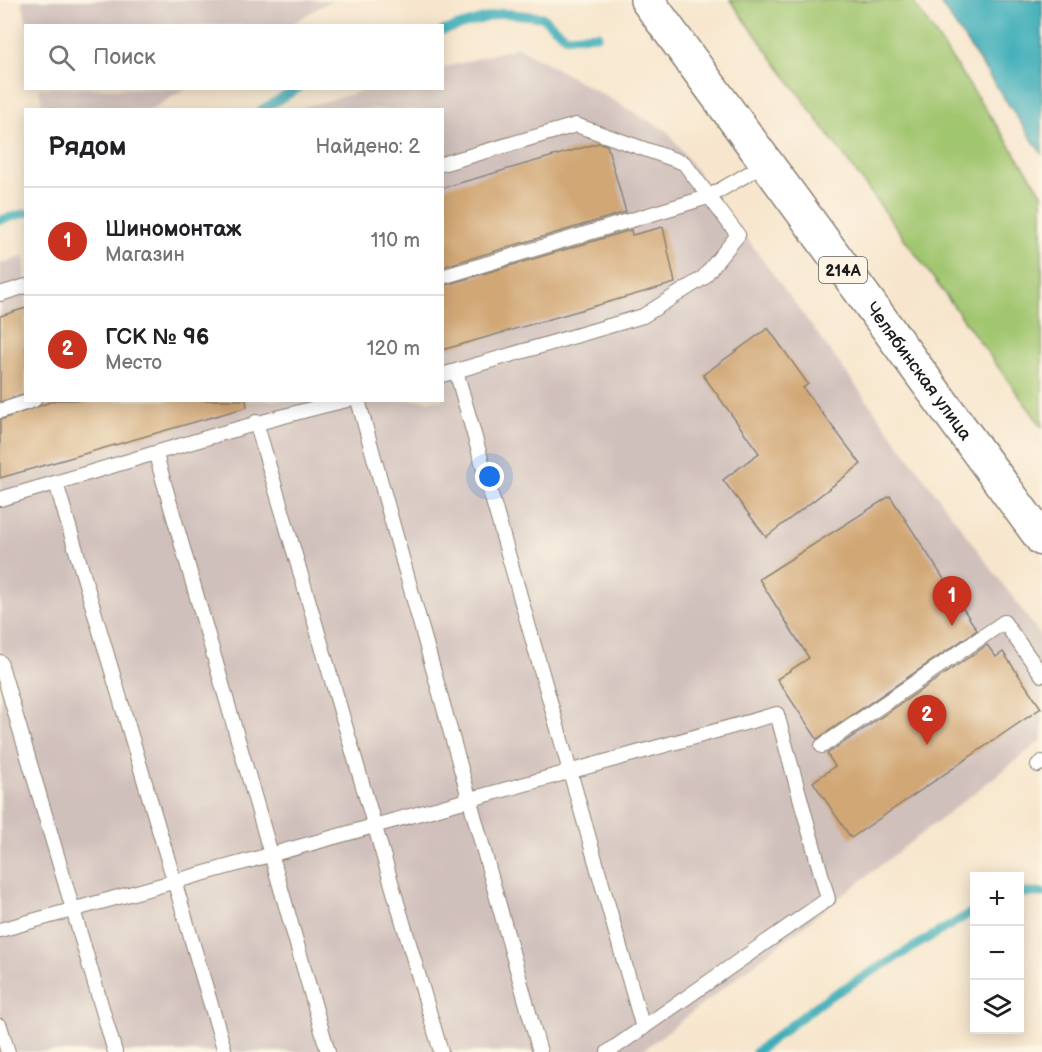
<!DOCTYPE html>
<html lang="ru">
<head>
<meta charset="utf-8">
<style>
	body { margin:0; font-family:"Balsamiq Sans",sans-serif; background:#f2f2f2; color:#202124 }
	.controls { position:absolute; right:18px; bottom:18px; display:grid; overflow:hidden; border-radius:0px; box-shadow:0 3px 15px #0003 }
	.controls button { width:54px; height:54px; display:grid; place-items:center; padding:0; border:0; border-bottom:2px solid #e0e0e0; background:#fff; color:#202124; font:30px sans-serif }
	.you { position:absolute; left:490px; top:477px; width:21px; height:21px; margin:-15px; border:4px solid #fff; border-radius:50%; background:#1a73e8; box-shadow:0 0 0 9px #1a73e833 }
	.badge { display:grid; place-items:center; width:39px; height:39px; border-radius:50%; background:#c8321e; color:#fff; font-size:20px; font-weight:700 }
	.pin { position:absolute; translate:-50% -50px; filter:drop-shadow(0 2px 3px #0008) }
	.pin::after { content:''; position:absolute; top:32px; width:21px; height:18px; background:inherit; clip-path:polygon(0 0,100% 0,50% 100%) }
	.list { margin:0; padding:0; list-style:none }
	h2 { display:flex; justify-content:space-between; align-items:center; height:78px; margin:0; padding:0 24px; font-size:26px }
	h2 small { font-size:20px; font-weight:400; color:#757577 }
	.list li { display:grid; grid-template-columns:39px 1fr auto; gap:18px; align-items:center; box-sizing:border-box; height:108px; padding:0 24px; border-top:2px solid #e0e0e0 }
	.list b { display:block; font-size:22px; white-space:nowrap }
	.list p { margin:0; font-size:20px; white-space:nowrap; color:#757577 }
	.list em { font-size:20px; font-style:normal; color:#757577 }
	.icon { flex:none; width:33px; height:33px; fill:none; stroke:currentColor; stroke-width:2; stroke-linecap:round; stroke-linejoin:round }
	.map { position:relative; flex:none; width:1042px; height:1052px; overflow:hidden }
	.search { position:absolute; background:#fff; box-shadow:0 3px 15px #0003; left:24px; top:24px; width:420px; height:66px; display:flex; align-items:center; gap:15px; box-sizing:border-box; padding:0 21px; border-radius:0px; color:#757577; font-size:22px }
	.panel { position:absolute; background:#fff; box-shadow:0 3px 15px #0003; left:24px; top:108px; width:420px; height:294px; border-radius:0px }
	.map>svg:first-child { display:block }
</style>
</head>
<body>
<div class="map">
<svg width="1042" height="1052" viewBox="0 0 1042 1052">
	<rect width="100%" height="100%" fill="#fcf5e5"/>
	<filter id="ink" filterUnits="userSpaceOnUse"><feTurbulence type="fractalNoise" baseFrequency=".0167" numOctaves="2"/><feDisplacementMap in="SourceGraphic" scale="12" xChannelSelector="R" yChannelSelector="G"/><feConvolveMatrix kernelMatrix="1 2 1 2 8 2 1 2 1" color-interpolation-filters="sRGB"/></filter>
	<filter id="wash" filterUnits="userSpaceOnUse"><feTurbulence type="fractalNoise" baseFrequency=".008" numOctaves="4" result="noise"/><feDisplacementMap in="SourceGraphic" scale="24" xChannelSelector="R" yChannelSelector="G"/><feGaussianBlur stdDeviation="1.35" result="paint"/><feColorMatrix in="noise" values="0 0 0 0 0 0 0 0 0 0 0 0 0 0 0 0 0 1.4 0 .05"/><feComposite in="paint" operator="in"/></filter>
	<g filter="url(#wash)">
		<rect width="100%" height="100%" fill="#f7e6cd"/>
		<g fill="#d0c0bc">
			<path d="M 22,0 L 332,0 L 290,25 L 27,26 Z"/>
			<path d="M 518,47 L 667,131 L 1042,637 L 1042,740 L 641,1052 L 0,1052 L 0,264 L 25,256 L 26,400 L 442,400 L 442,110 L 297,109 L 370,89 L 442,88 L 443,68 Z"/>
			<path d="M 39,89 L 39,88 L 185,89 L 150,110 L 43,109 Z"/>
		</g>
		<path fill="#a1c670" stroke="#5e7146" stroke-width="1.5" d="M 730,0 L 912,0 L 1042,193 L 1042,427 Z"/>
		<path fill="#3eaeb9" stroke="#2d656a" stroke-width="1.5" d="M 938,0 L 1042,0 L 1042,154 Z"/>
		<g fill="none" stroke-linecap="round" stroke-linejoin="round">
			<g stroke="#3eaeb9" stroke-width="9">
				<path d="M 442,31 L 502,13 L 542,17 L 566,37 L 598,35"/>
				<path d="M 261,110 L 299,88"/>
				<path d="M 0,220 L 26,213"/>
				<path d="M 1020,893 L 1042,893"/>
				<path d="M 756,1052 L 824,1000 L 974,911"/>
			</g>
		</g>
		<g id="blocks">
			<g fill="#d1a776">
				<path d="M 599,143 L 607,145 L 626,212 L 442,267 L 442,188 Z"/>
				<path d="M 663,227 L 675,283 L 442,350 L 442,286 L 631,230 L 632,235 Z"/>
				<path d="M 26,308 L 26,393 L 0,402 L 0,316 Z"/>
				<path d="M 768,328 L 808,384 L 803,388 L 861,464 L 766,537 L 723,480 L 759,453 L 703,375 Z"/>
				<path d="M 56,400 L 246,400 L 247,407 L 0,478 L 0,420 Z"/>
				<path d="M 890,496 L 977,630 L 817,739 L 777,679 L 809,658 L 759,579 Z"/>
				<path d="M 987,645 L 996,657 L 1003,652 L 1041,708 L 851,838 L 813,782 L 835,766 L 827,754 Z"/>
			</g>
		</g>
	</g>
	<g filter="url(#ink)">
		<use href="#blocks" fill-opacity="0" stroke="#8a8174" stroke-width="1.5"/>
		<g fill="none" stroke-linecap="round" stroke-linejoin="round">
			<defs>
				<g id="lane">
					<path d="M 442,164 L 576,125 L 684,163 L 738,235 L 703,278 L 643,316 L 442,375"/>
					<path d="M 442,277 L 708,197 L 765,164"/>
					<path d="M 0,294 L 26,286"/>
					<path d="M 456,371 L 643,1028"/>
					<path d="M 358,400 L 540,1052"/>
					<path d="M 0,411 L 34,400"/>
					<path d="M 256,422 L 441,1052"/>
					<path d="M 156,455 L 328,1052"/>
					<path d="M 56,483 L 225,1052"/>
					<path d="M 0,499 C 116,466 230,428 347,400"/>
					<path d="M 0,662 L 115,1052"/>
					<path d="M 822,746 L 1004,622 L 1042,675"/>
					<path d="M 1038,765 L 1042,762"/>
					<path d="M 0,930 L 777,714 L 828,899 L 608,1052"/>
					<path d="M 0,1026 L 8,1052"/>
				</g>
				<g id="primary">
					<path id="s1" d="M 647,0 L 1042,539"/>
				</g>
			</defs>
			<use href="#lane" stroke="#8a8174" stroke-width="16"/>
			<use href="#primary" stroke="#8a8174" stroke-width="36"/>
			<use href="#lane" stroke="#fff" stroke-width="14"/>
			<use href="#primary" stroke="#fff" stroke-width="33"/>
		</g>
	</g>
	<g text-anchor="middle" stroke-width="6" stroke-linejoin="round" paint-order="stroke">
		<rect fill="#fcf5e5" stroke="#5f5d58" stroke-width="1.5" x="819" y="257" width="48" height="26" rx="4.5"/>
		<g font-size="16" font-weight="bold" fill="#1c1c1c">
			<text x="843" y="276">214А</text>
		</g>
		<g font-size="18" fill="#1c1c1c" stroke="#fcf5e5">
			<text dy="6" stroke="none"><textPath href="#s1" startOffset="460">Челябинская улица</textPath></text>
		</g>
	</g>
</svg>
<div class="controls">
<button>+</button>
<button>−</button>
<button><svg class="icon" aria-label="layers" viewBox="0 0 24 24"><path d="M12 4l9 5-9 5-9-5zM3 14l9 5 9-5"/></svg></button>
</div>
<div class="you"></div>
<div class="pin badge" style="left:952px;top:626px">1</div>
<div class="pin badge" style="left:927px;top:745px">2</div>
<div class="search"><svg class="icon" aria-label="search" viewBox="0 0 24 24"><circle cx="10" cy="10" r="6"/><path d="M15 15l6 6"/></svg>Поиск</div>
<section class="panel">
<h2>Рядом<small>Найдено: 2</small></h2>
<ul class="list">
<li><span class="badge">1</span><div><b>Шиномонтаж</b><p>Магазин</p></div><em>110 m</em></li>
<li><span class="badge">2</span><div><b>ГСК № 96</b><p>Место</p></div><em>120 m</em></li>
</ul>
</section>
</div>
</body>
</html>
